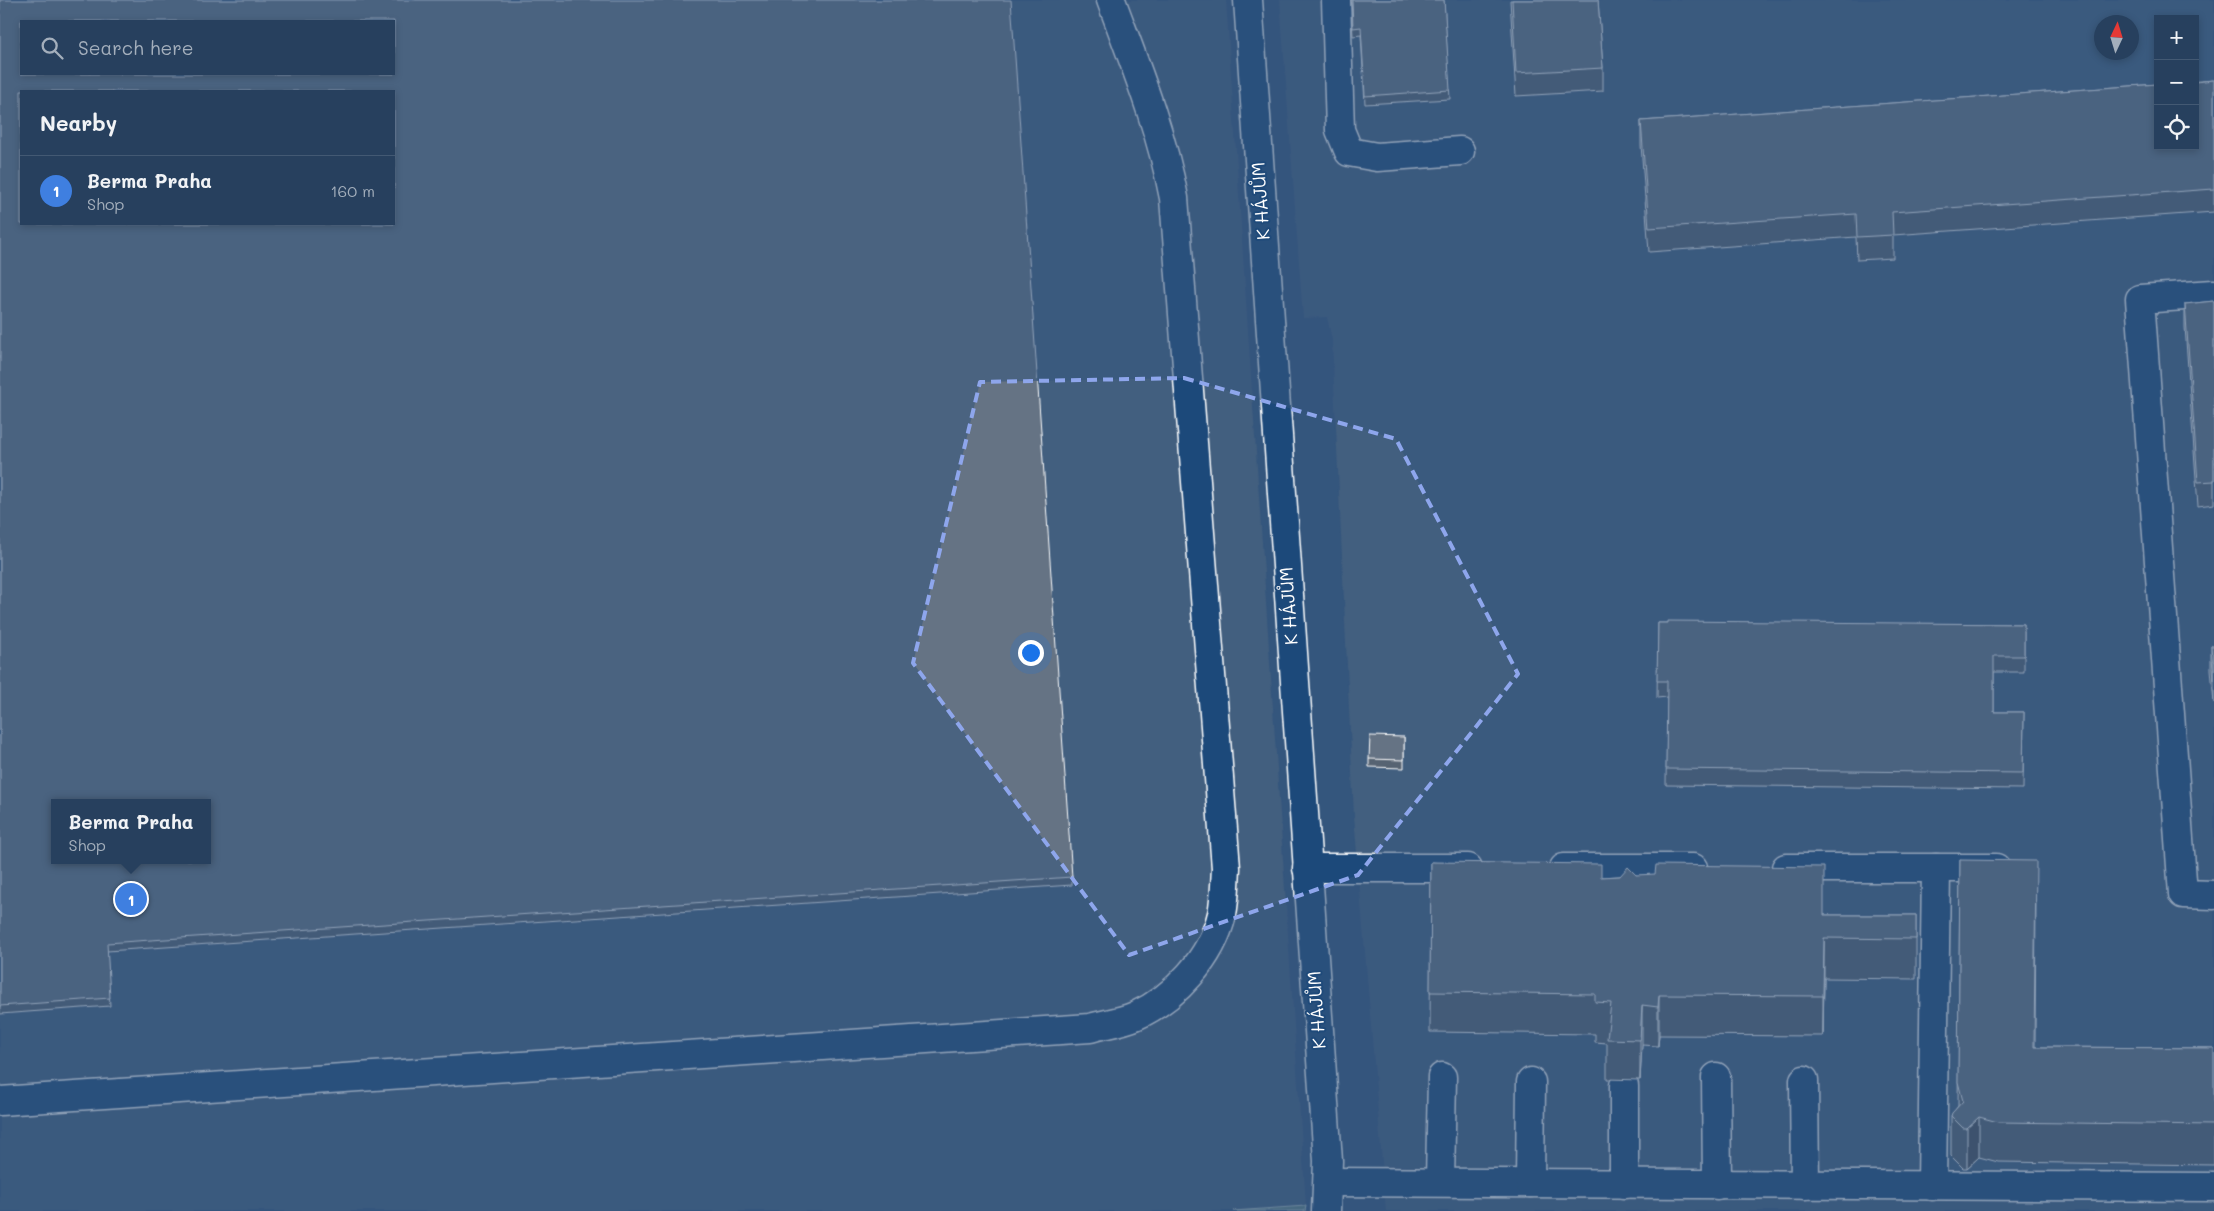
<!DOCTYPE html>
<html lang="en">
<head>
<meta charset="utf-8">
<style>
	body { margin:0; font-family:Mali,sans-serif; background:#334b67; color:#f1f3f6 }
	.controls { position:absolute; right:15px; top:15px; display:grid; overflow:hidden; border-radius:0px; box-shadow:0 2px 8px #0003 }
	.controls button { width:45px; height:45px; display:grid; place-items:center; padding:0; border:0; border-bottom:1px solid #435973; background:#27405e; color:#f1f3f6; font:25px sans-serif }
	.compass { position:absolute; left:2094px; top:15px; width:45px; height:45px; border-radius:50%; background:#27405e; box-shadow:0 2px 8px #0003; rotate:4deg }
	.you { position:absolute; left:1030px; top:652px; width:18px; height:18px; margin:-12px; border:4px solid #fff; border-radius:50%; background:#1a73e8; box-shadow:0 0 0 8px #1a73e833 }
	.badge { display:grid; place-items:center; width:32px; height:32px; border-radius:50%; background:#ffd166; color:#fff; font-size:16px; font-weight:700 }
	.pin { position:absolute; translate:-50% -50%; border:2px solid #fff; box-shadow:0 1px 5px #0006 }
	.popup { position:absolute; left:51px; top:799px; width:160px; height:65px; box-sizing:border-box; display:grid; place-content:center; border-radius:0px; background:#27405e; filter:drop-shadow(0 1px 4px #0005); font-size:16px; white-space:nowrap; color:#a4afbc }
	.popup b { font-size:19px; color:#f1f3f6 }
	.popup::after { content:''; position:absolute; left:50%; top:100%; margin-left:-10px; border:10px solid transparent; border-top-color:#27405e }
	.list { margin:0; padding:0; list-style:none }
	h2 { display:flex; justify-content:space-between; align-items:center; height:65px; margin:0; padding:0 20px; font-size:21px }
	h2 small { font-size:16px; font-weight:400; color:#a4afbc }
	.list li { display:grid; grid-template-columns:32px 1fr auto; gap:15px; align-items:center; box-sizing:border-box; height:70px; padding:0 20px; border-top:1px solid #435973 }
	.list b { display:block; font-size:19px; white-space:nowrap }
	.list p { margin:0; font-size:16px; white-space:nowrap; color:#a4afbc }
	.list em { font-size:16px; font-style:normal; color:#a4afbc }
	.icon { flex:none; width:28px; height:28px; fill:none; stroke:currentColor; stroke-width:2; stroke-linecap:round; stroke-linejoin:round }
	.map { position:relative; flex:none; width:2214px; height:1211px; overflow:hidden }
	.search { position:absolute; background:#27405e; box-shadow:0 2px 8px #0003; left:20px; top:20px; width:375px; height:55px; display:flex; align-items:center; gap:12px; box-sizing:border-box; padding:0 18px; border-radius:0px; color:#a4afbc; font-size:19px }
	.panel { position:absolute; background:#27405e; box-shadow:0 2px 8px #0003; left:20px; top:90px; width:375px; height:135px; border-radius:0px }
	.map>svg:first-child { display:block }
</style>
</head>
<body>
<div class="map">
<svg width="2214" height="1211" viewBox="0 0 2214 1211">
	<rect width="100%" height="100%" fill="#34567d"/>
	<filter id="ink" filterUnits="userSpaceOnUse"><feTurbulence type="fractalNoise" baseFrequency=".02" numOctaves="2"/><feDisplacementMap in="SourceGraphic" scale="10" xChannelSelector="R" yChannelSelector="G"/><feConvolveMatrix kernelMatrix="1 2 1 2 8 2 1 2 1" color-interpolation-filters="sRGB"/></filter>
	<g filter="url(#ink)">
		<g fill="#435f7f" fill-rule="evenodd">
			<path d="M 0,0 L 1226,0 L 1306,1206 L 1233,1211 L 0,1211 ZM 21,21 L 394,21 L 394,74 L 21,74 ZM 21,91 L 394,91 L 394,224 L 21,224 ZM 55,803 L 207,803 L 207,860 L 55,860 Z"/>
			<path d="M 1280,0 L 2214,0 L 2214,1211 L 1386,1211 L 1354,816 L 1332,340 L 1327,317 L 1303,318 ZM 2158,19 L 2195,19 L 2195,146 L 2158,146 ZM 2102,22 L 2132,22 L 2132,52 L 2102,52 Z"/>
		</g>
		<path fill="#5d8085" stroke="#aec0c2" d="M 1306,1206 L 1305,1211 L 1233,1211 Z"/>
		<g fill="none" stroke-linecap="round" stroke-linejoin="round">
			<defs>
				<g id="minor">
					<path d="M 1248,0 L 1328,1161 L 1326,1211"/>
					<path d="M 1336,0 L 1340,130 L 1349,152 L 1377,157 L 1460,151"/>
					<path d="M 2214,294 L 2140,299 L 2183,894 L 2214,895"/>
					<path d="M 1307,868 L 1468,868"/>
					<path d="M 1564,868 L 1693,868"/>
					<path d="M 1786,868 L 1996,868"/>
					<path d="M 1716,1077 L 1717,1185"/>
					<path d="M 1804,1080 L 1805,1185"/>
					<path d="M 0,1101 L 1090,1028 C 1104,1024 1121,1022 1135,1016 C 1175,998 1212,958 1222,914 C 1225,899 1225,883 1226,868 L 1174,198 C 1161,129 1135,65 1111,0"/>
					<path d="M 1328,1182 L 2214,1187"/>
					<path d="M 1440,1182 L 1442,1077"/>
					<path d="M 1530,1183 L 1531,1082"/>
					<path d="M 1624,1184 L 1624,1086"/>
					<path d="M 1932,1186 L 1936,868"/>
				</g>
			</defs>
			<use href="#minor" stroke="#fff" stroke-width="31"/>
			<use href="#minor" stroke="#1f4a7a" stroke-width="28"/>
		</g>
		<g fill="#576372" stroke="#fff">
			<path d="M 0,0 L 1072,877 L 1072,885 L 107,951 L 110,1006 L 0,1014 Z"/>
			<path d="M 1351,0 L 1444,0 L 1450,99 L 1365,104 L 1361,35 L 1353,36 Z"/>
			<path d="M 1510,0 L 1598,0 L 1603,68 L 1603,91 L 1516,96 Z"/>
			<path d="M 2214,80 L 2214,212 L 1893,235 L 1893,258 L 1857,260 L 1856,237 L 1649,252 L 1641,145 L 1641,121 Z"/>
			<path d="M 2214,301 L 2214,504 L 2198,506 L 2185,327 L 2185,304 Z"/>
			<path d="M 1658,623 L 2024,624 L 2024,672 L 1994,672 L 1994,712 L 2024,712 L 2023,789 L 1666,785 L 1667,697 L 1657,698 Z"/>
			<path d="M 2211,646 L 2214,646 L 2214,703 L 2211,669 Z"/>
			<path d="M 1404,737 L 1404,768 L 1369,767 L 1369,759 Z"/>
			<path d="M 1960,860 L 2036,901 L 2035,1047 L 2214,1048 L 2214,1165 L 1998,1162 L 1979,1157 L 1967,1168 L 1963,1168 L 1951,1156 L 1951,1116 L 1958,1106 Z"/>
			<path d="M 1431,862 L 1601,877 L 1636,875 L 1824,915 L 1916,915 L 1916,979 L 1824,978 L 1823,1036 L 1659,1035 L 1658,1046 L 1642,1045 L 1640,1080 L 1607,1079 L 1607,1043 L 1595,1042 L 1595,1034 L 1430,1032 Z"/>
		</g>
		<g fill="#47505c" stroke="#fff">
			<path d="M 1824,938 L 1824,978 L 1823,1036 L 1823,996 Z"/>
			<path d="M 1659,995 L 1659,1035 L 1658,1046 L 1658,1007 Z"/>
			<path d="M 1642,1005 L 1642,1045 L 1640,1080 L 1640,1040 Z"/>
			<path d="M 1979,1117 L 1979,1157 L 1967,1168 L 1967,1128 Z"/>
		</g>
		<g fill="#657384" stroke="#fff" fill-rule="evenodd">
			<path d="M 0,0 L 1011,0 L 1072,877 L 107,943 L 110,998 L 0,1006 ZM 21,21 L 394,21 L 394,74 L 21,74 ZM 21,91 L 394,91 L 394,224 L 21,224 ZM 55,803 L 207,803 L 207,860 L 55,860 Z"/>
			<path d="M 1352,0 L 1444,0 L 1450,90 L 1365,96 L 1361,27 L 1353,28 Z"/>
			<path d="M 1512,0 L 1598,0 L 1603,68 L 1516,73 Z"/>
			<path d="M 2214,80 L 2214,189 L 1892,212 L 1893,235 L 1857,237 L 1856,214 L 1649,228 L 1641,121 L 2158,84 L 2158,146 L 2195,146 L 2195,82 Z"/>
			<path d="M 2214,301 L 2214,481 L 2198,482 L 2185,304 Z"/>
			<path d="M 1668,621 L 2024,624 L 2024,656 L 1994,656 L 1994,712 L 2024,712 L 2023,773 L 1666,769 L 1667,681 L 1657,681 L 1658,623 L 1668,623 Z"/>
			<path d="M 2211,646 L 2214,646 L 2214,680 Z"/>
			<path d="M 1370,736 L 1404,737 L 1404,760 L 1369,759 Z"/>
			<path d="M 1960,860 L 2036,861 L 2034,1047 L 2214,1048 L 2214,1125 L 1998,1122 L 1979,1117 L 1967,1128 L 1963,1128 L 1951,1116 L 1952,1113 L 1963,1101 L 1958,1082 Z"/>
			<path d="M 1431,862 L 1601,864 L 1601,877 L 1620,876 L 1628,867 L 1636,875 L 1655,874 L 1656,865 L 1824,867 L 1824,915 L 1916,915 L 1916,939 L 1824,938 L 1823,996 L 1659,995 L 1658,1007 L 1642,1005 L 1640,1040 L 1607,1039 L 1611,1003 L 1595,1002 L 1595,994 L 1430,992 Z"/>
		</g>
	</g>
	<path d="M0 0H2214V1211H0ZM 1184,378 L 1396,439 L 1518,674 L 1358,875 L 1129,955 L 913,663 L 980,382 Z" fill="#34567d" fill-opacity=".55" fill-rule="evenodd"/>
	<path fill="none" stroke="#8ea6ec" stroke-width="4" stroke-dasharray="10 6" stroke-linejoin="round" d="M 1184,378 L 1396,439 L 1518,674 L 1358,875 L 1129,955 L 913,663 L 980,382 Z"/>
	<g text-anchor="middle" stroke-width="4" stroke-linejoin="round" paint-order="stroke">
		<g font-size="18" fill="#fff" stroke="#1f4a7a">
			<text transform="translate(1261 201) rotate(-94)" y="6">K HÁJŮM</text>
			<text transform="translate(1289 606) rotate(-94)" y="6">K HÁJŮM</text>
			<text transform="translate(1317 1010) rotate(-94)" y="6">K HÁJŮM</text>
		</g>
	</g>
</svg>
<div class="controls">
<button>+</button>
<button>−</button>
<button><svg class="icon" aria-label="locate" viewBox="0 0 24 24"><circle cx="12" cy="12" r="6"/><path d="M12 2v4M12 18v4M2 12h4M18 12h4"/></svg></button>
</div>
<svg class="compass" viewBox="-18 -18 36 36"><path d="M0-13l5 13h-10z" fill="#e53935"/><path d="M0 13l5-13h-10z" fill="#a4afbc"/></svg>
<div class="you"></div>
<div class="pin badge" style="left:131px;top:899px;background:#3f7fe0">1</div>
<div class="popup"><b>Berma Praha</b>Shop</div>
<div class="search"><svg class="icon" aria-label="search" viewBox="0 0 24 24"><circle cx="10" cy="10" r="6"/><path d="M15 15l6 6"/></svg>Search here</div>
<section class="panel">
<h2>Nearby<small></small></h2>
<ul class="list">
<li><span class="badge" style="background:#3f7fe0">1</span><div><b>Berma Praha</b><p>Shop</p></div><em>160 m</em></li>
</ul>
</section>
</div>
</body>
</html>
